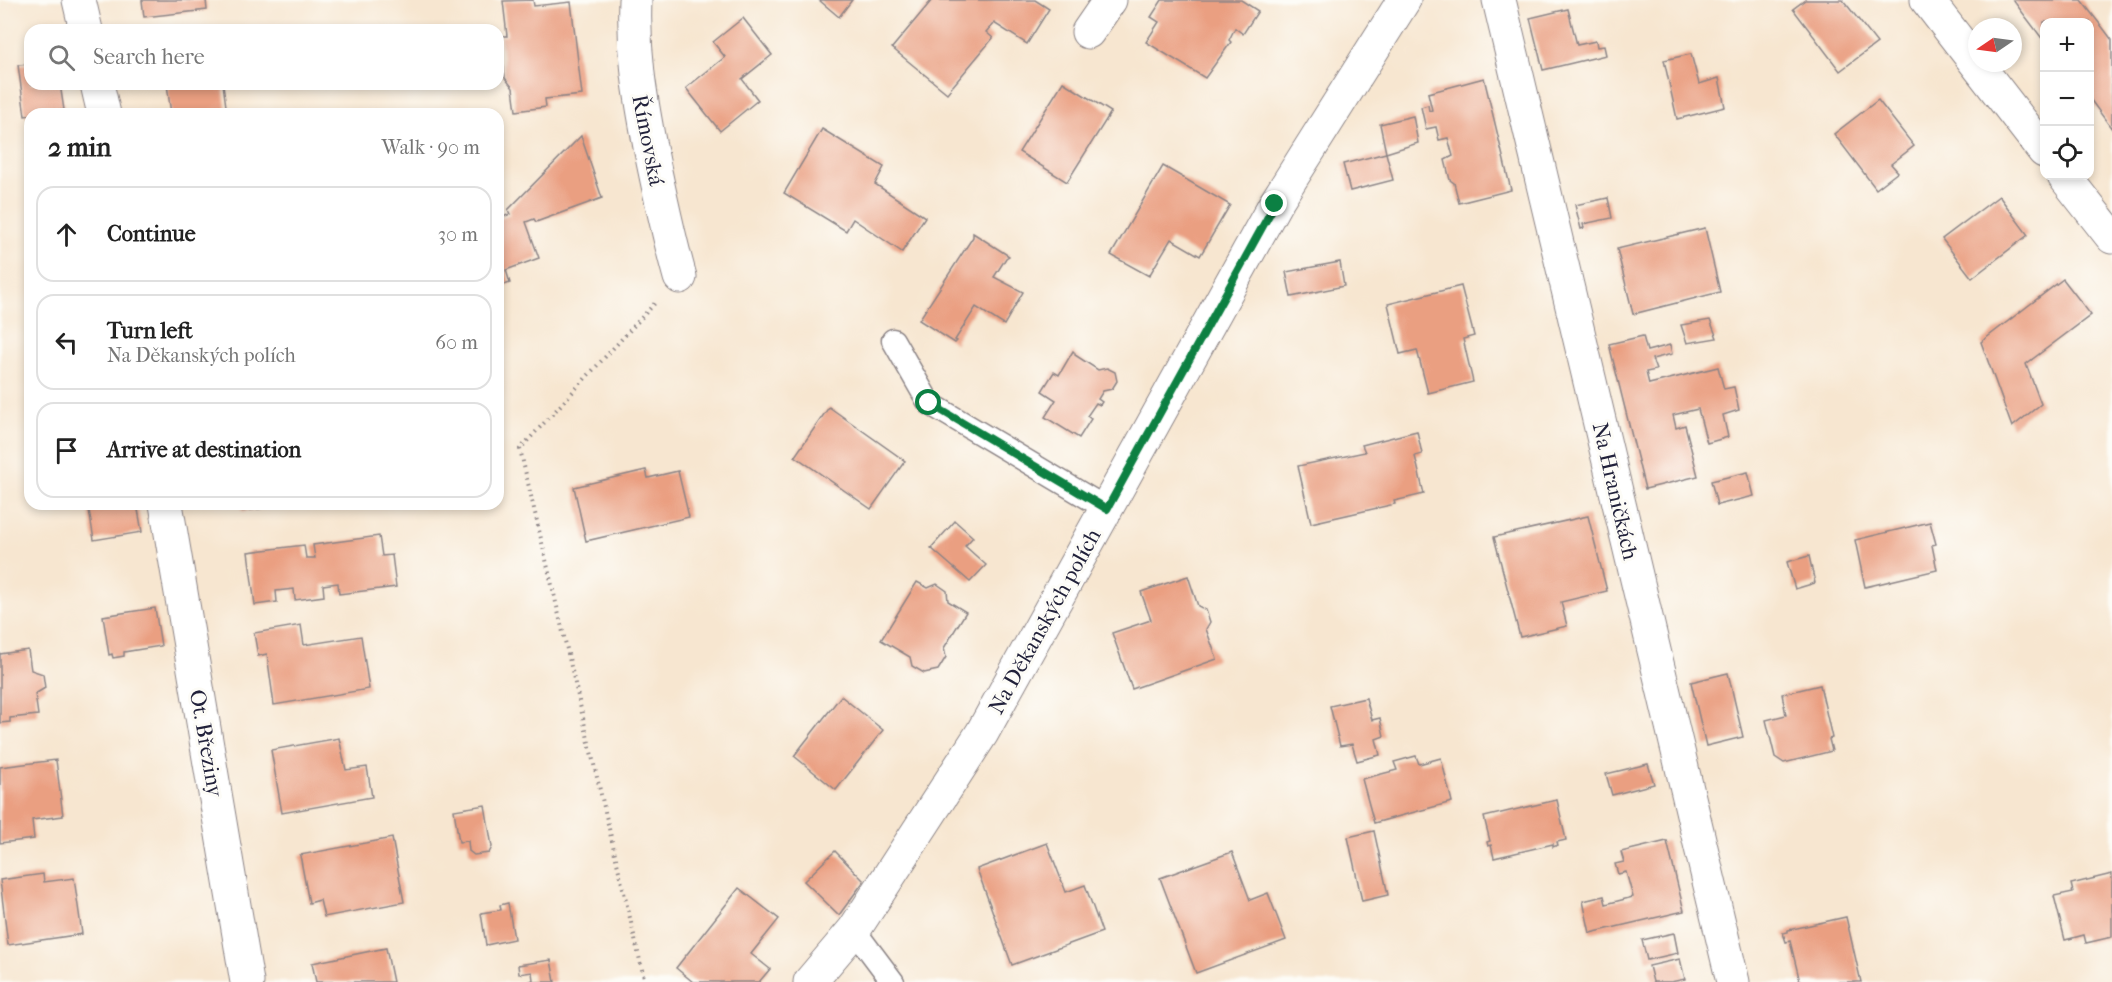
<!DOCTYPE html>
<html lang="en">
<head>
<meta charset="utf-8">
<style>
	body { margin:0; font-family:"IM FELL French Canon",serif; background:#f2f2f2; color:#222 }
	.controls { position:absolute; right:18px; top:18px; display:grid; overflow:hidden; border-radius:12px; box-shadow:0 3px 9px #0003 }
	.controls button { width:54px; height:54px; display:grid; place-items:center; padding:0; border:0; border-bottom:2px solid #e0e0e0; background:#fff; color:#222; font:30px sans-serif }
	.compass { position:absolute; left:1968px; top:18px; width:54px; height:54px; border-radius:50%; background:#fff; box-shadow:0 3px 9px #0003; rotate:257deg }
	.stop { position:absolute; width:18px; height:18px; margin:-14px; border:4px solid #0b8043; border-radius:50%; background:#fff }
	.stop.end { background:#0b8043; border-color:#fff; box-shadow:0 2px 6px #0008 }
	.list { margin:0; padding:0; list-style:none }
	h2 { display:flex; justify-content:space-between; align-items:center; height:78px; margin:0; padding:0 24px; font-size:26px }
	h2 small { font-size:20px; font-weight:400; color:#767676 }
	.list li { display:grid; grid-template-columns:39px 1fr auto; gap:18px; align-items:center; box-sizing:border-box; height:96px; margin:0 12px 12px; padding:0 12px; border:2px solid #e0e0e0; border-radius:18px }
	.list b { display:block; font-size:22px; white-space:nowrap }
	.list p { margin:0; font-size:20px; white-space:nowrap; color:#767676 }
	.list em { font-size:20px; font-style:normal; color:#767676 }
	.icon { flex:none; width:33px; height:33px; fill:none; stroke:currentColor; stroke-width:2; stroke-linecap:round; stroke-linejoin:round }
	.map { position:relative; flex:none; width:2112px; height:982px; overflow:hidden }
	.search { position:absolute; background:#fff; box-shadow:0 3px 9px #0003; left:24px; top:24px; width:480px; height:66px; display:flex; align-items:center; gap:15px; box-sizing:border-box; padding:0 21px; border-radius:18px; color:#767676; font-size:22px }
	.panel { position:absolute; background:#fff; box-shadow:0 3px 9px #0003; left:24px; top:108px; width:480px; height:402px; border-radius:18px }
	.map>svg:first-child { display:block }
</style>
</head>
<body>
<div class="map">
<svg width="2112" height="982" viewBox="0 0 2112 982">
	<rect width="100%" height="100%" fill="#fdfcf7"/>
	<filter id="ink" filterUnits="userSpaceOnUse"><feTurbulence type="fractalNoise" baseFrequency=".0167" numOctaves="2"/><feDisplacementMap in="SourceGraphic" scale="12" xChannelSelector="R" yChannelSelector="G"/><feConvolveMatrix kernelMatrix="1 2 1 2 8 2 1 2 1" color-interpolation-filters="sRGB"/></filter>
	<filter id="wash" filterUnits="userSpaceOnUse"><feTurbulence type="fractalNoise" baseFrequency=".008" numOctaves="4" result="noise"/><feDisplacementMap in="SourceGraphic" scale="24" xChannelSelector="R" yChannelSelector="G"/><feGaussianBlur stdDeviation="1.35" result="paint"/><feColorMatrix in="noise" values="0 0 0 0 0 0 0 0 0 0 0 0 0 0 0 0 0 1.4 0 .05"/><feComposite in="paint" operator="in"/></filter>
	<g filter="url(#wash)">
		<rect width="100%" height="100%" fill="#f7e6d0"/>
		<g id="blocks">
			<g fill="#ea9f81">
				<path d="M 142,0 L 206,0 L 207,10 L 144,17 Z"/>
				<path d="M 533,0 L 534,6 L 571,2 L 582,95 L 545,99 L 546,107 L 516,111 L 513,88 L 505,78 L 500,36 L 507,36 L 503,1 Z"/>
				<path d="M 819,0 L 852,0 L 839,17 Z"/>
				<path d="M 932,0 L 1035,0 L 1049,9 L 1027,44 L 994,23 L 986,32 L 993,38 L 947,93 L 892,48 Z"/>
				<path d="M 1162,0 L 1241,0 L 1258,11 L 1243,34 L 1235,28 L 1229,40 L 1231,42 L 1205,78 L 1146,42 L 1159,22 L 1151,17 Z"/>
				<path d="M 1805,0 L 1843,0 L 1877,43 L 1840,71 L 1793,9 Z"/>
				<path d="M 2013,0 L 2081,0 L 2103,28 L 2112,40 L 2112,129 L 2090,99 L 2090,22 L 2044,22 L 2044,41 Z"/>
				<path d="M 1568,9 L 1577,45 L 1596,41 L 1597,47 L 1604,46 L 1606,55 L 1543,70 L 1530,18 Z"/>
				<path d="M 743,18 L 772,55 L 742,79 L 758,100 L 720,131 L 686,88 L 725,57 L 713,42 Z"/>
				<path d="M 1691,54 L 1699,84 L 1719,78 L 1725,107 L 1677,119 L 1664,60 Z"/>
				<path d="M 30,64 L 30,84 L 60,84 L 64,110 L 25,116 L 18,65 Z"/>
				<path d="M 1484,78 L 1511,190 L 1459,203 L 1454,183 L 1450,180 L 1445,160 L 1453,156 L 1448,138 L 1439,140 L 1436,127 L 1426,129 L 1421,107 L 1428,105 L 1429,111 L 1432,110 L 1428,93 Z"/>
				<path d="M 1063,82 L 1111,112 L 1067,182 L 1019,152 Z"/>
				<path d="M 167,84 L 223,84 L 227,114 L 171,114 Z"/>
				<path d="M 1878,100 L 1914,146 L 1891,164 L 1898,172 L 1876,189 L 1834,134 Z"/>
				<path d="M 1413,116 L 1418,143 L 1386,153 L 1380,124 Z"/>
				<path d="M 822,129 L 884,167 L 875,184 L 925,217 L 902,252 L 853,219 L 846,231 L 784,193 Z"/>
				<path d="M 581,136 L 602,198 L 536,222 L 534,219 L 526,222 L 539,258 L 506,270 L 510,283 L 498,287 L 498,219 L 510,214 L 508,210 Z"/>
				<path d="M 1386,153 L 1393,180 L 1350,191 L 1343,164 Z"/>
				<path d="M 1163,166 L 1230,205 L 1200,256 L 1171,239 L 1149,276 L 1111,255 Z"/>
				<path d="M 1999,196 L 2028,235 L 1972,278 L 1942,239 Z"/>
				<path d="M 1608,198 L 1612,218 L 1583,224 L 1584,228 L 1581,229 L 1575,205 Z"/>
				<path d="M 1705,228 L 1720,292 L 1633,314 L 1617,249 Z"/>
				<path d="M 973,233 L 1009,256 L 1006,258 L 994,277 L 1023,292 L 1004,325 L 976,307 L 955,340 L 957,341 L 955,343 L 919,320 L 973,237 Z"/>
				<path d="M 1340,262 L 1344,286 L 1291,297 L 1286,272 Z"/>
				<path d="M 2063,279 L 2091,315 L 2026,364 L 2041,404 L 2012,427 L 1981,342 Z"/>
				<path d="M 1461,286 L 1474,336 L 1463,339 L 1473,382 L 1428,393 L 1417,350 L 1400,354 L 1388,304 Z"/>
				<path d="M 1710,320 L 1717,338 L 1687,343 L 1681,325 Z"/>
				<path d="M 1643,336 L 1647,351 L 1670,345 L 1672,354 L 1652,359 L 1656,370 L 1646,372 L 1649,384 L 1718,367 L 1724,389 L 1734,387 L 1739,410 L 1723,415 L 1728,437 L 1707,443 L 1698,409 L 1673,415 L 1676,428 L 1685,425 L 1698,476 L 1645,489 L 1609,344 Z"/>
				<path d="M 1073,351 L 1075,353 L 1075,355 L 1098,370 L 1107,368 L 1115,372 L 1117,381 L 1112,389 L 1103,391 L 1098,399 L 1102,402 L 1100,405 L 1096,403 L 1087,416 L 1091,419 L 1079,438 L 1045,417 L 1056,400 L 1042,391 L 1054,372 L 1059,375 Z"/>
				<path d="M 829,407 L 905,461 L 871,509 L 795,456 Z"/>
				<path d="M 1417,431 L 1422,454 L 1415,456 L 1424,494 L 1394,501 L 1395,504 L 1311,523 L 1298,466 L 1365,452 L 1362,445 Z"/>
				<path d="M 646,470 L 648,478 L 678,471 L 689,517 L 586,541 L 574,487 Z"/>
				<path d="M 1748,472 L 1754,496 L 1717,505 L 1711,481 Z"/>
				<path d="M 88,504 L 137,504 L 142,532 L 94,540 Z"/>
				<path d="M 241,504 L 287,504 L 287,505 L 242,511 Z"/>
				<path d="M 1588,516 L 1607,591 L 1561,602 L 1567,626 L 1520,637 L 1494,537 Z"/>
				<path d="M 955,521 L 973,537 L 965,546 L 986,565 L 970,582 L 931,548 Z"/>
				<path d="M 1930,522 L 1936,544 L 1932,545 L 1937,570 L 1865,587 L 1855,540 Z"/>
				<path d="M 379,536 L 382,556 L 392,555 L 396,587 L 339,594 L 338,583 L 323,585 L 324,596 L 295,600 L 294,589 L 276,591 L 277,602 L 255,605 L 248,552 L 304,545 L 306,558 L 315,558 L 313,545 Z"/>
				<path d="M 1809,556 L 1815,583 L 1795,589 L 1787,562 Z"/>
				<path d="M 1188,576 L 1198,606 L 1206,610 L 1210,622 L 1206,629 L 1217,659 L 1132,689 L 1112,633 L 1151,620 L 1141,592 Z"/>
				<path d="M 917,582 L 928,588 L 937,584 L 947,591 L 948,601 L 966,612 L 944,648 L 946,657 L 938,670 L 924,673 L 912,666 L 910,657 L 881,640 Z"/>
				<path d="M 155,608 L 161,646 L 124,652 L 124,656 L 113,658 L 112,654 L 109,655 L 103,616 Z"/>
				<path d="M 301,625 L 304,645 L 361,636 L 369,689 L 274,705 L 267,654 L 258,656 L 254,633 Z"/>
				<path d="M 28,650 L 31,670 L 43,674 L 45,688 L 35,694 L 38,715 L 10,718 L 10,722 L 0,723 L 0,654 Z"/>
				<path d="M 1728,673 L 1743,737 L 1706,746 L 1691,682 Z"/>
				<path d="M 1820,685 L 1832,738 L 1829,739 L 1832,751 L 1784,763 L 1775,757 L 1766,720 L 1786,715 L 1782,694 Z"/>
				<path d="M 841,696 L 883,730 L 836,790 L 794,756 Z"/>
				<path d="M 1366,698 L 1372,720 L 1380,718 L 1384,736 L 1376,739 L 1380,755 L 1357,761 L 1352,744 L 1340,746 L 1330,706 Z"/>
				<path d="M 339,738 L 346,770 L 367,767 L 372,797 L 282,813 L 271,750 Z"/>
				<path d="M 1416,756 L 1419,764 L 1441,758 L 1452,802 L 1374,823 L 1362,779 L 1397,770 L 1394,762 Z"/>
				<path d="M 56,760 L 63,816 L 32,820 L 34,839 L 0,843 L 0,767 Z"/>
				<path d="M 1648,764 L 1654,784 L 1612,795 L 1606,774 Z"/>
				<path d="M 1557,800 L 1566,840 L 1557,842 L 1558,845 L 1553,847 L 1553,844 L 1494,858 L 1491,845 L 1488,846 L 1487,842 L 1490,841 L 1484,817 Z"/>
				<path d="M 485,805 L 492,847 L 489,853 L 474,855 L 469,851 L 468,841 L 459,842 L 454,810 Z"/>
				<path d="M 1374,831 L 1388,895 L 1362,901 L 1348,837 Z"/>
				<path d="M 392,838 L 404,902 L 324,917 L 320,900 L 309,903 L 300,855 Z"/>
				<path d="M 1667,841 L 1684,911 L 1590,933 L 1583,901 L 1604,896 L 1606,904 L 1633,897 L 1626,872 L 1618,874 L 1615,864 L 1624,862 L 1621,852 Z"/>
				<path d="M 1047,843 L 1066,892 L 1085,885 L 1102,932 L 1012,965 L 977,869 Z"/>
				<path d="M 835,851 L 864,881 L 839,915 L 804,881 Z"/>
				<path d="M 1232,852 L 1250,900 L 1268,893 L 1286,940 L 1196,973 L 1160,878 Z"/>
				<path d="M 43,874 L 44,882 L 74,878 L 82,934 L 8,945 L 0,880 Z"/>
				<path d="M 2112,874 L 2112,937 L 2086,943 L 2084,935 L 2065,940 L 2054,896 L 2073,892 L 2071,884 Z"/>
				<path d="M 739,888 L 779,919 L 751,954 L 770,969 L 759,982 L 693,982 L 676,968 Z"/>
				<path d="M 508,903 L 514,939 L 486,945 L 481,913 L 501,910 L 500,905 Z"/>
				<path d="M 1846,917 L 1861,982 L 1800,982 L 1790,941 L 1786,942 L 1783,933 L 1788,932 L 1788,930 Z"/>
				<path d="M 1674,933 L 1678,953 L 1647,960 L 1642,940 Z"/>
				<path d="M 386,948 L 393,982 L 316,982 L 312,963 Z"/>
				<path d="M 1680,959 L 1685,979 L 1671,982 L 1653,982 L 1649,966 Z"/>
				<path d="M 551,960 L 555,982 L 528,982 L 533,980 L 532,972 L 519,974 L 518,965 Z"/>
			</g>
		</g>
	</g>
	<g filter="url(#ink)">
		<use href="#blocks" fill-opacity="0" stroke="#8c8486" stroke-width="1.5"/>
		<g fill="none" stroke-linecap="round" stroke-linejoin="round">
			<defs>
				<g id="service">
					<path d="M 893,340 L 929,403 L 1107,509"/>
					<path d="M 854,930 L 893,982"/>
				</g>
				<g id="minor">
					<path d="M 79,0 L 86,30"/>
					<path d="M 635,0 C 633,54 640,94 650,147 C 659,191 668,234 680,277"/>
					<path d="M 1499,0 L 1733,982"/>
					<path d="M 1927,0 L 2044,151"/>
					<path d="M 1088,32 L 1110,0"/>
					<path d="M 97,84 L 104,114"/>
					<path d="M 2064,176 L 2112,237"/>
					<path d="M 166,504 L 247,982"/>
					<path d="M 810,982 L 854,930 L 982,733 L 1275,204 L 1404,0"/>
				</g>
			</defs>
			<use href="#service" stroke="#8c8486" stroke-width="25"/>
			<use href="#minor" stroke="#8c8486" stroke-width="35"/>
			<path stroke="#8c8486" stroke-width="4" stroke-dasharray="1.5 4.5" stroke-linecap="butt" d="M 645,982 L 520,449 L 655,303"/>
			<use href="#service" stroke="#fff" stroke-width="22"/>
			<use href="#minor" stroke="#fff" stroke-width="33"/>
		</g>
	</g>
	<g fill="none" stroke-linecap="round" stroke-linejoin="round" filter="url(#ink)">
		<path stroke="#0b8043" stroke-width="8" d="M 929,403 L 1107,509 L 1275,204"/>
	</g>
	<g text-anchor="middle" stroke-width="6" stroke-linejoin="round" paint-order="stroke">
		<g font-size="22" fill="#22223b" stroke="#fdfcf7">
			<text transform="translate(649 140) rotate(79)" y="8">Římovská</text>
			<text transform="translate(1616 491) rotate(77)" y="8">Na Hraničkách</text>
			<text transform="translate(1044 621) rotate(-61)" y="8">Na Děkanských polích</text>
			<text transform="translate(207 743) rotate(80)" y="8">Ot. Březiny</text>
		</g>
	</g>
</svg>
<div class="controls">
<button>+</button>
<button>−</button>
<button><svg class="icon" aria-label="locate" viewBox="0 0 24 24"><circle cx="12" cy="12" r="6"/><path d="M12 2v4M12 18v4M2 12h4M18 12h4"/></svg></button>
</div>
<svg class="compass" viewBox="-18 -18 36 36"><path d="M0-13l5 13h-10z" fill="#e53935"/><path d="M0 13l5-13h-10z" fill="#767676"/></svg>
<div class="stop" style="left:929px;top:403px"></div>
<div class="stop end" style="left:1275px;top:204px"></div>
<div class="search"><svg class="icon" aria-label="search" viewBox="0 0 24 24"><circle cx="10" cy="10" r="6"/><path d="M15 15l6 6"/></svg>Search here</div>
<section class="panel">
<h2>2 min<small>Walk · 90 m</small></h2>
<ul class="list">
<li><svg class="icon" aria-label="ahead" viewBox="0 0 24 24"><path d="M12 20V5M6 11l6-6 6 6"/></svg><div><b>Continue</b></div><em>30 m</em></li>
<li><svg class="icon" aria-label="left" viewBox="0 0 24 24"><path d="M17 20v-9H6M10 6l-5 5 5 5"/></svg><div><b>Turn left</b><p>Na Děkanských polích</p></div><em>60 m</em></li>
<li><svg class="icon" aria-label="arrive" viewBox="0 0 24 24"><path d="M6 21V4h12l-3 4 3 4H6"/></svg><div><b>Arrive at destination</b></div></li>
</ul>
</section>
</div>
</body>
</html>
